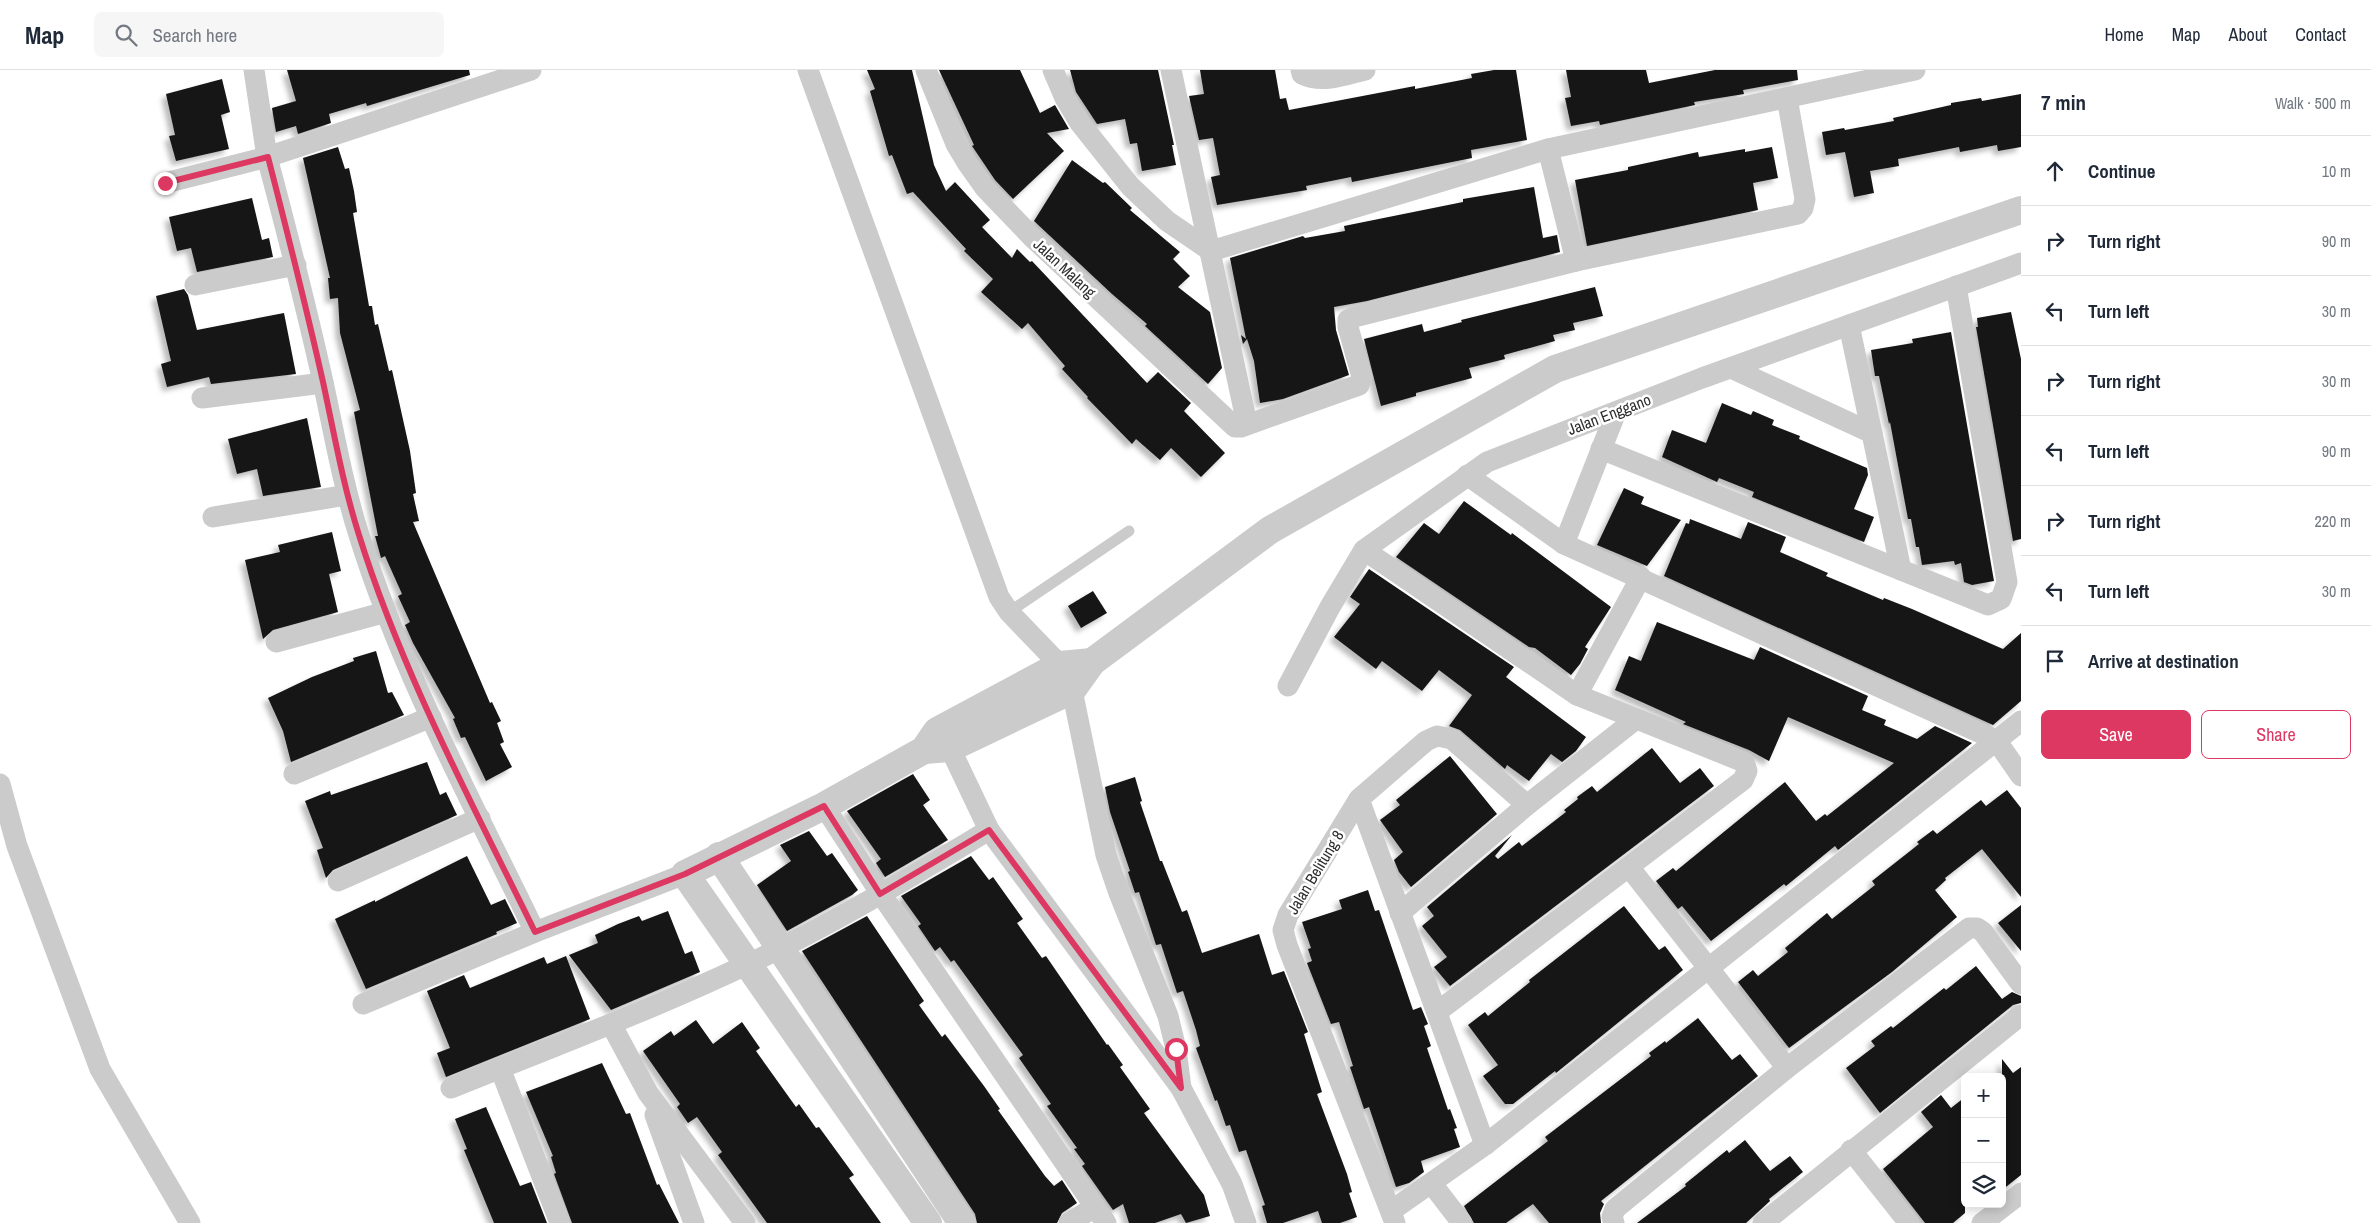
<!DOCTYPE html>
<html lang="en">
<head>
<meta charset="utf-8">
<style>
	body { margin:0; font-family:"Archivo Narrow",sans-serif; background:#f6f6f7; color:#1f2937 }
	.controls { position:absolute; right:15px; bottom:15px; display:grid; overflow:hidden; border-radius:8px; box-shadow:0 2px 12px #0003 }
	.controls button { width:45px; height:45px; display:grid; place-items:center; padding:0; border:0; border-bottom:1px solid #e0e1e3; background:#fff; color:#1f2937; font:25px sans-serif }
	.stop { position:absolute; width:15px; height:15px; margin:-11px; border:4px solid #dd3862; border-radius:50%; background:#fff }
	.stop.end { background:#dd3862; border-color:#fff; box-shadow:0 1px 5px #0008 }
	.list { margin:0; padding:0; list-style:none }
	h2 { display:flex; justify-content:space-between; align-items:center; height:65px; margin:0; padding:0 20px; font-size:21px }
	h2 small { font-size:16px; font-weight:400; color:#747a83 }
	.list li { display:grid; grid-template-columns:32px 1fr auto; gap:15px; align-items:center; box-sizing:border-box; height:70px; padding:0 20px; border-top:1px solid #e0e1e3 }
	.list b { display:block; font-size:19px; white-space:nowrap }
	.list em { font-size:16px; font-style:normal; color:#747a83 }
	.actions { display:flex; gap:10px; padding:15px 20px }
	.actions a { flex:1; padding:11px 0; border:1px solid #dd3862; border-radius:8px; text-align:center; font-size:18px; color:#dd3862 }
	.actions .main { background:#dd3862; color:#fff }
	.icon { flex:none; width:28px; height:28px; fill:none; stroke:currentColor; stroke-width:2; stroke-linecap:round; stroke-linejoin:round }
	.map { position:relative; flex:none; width:2021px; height:1153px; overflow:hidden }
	header { display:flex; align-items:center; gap:30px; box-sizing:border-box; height:70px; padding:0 25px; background:#fff; border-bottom:1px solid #e0e1e3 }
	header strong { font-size:24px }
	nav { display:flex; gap:28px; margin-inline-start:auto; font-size:18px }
	.search { width:350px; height:45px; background:#f6f6f7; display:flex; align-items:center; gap:12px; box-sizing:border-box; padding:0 18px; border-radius:8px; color:#747a83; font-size:19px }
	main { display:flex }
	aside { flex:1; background:#fff }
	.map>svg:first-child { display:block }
</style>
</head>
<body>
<header>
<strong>Map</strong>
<div class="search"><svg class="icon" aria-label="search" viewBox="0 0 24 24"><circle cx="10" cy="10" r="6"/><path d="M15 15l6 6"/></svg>Search here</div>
<nav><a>Home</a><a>Map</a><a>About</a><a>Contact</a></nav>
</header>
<main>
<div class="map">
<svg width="2021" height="1153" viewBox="0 0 2021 1153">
	<defs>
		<filter id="shadow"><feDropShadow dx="-4.5" dy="4.5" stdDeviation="2.5" flood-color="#0004"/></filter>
	</defs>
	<rect width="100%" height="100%" fill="#fff"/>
	<g fill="#151515" filter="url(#shadow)">
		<path d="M 287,0 L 469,0 L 470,5 L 367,36 L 366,33 L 329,44 L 331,53 L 298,64 L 296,56 L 276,62 L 272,38 L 296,31 Z"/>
		<path d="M 867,0 L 912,0 L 934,95 L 946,121 L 955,112 L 990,150 L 982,157 L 1012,188 L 1017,179 L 1030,192 L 1032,191 L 1147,313 L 1158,302 L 1191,333 L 1184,341 L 1225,383 L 1201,407 L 1171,378 L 1160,390 L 1136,369 L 1132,374 L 1087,328 L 1088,327 L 1062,299 L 1065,296 L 1028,253 L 1022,259 L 981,222 L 993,209 L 964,181 L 966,179 L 913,122 L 907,124 L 892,85 L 889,86 L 870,21 L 875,19 Z"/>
		<path d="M 939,0 L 1020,0 L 1040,43 L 1055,35 L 1069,59 L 1047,63 L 1064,81 L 1013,129 L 995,110 L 972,76 L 974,75 Z"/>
		<path d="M 1070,0 L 1158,0 L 1174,75 L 1172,75 L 1176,95 L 1142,101 L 1137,73 L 1130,74 L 1125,49 L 1097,54 L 1076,22 Z"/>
		<path d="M 1200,0 L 1275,0 L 1280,29 L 1286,28 L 1289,40 L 1415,16 L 1415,19 L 1472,8 L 1471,4 L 1494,0 L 1516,0 L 1527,70 L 1471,80 L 1472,88 L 1352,112 L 1351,107 L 1306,116 L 1307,120 L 1217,135 L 1211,107 L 1220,105 L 1213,68 L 1199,70 L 1189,26 L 1204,24 Z"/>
		<path d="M 1566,0 L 1646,0 L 1649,13 L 1715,0 L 1797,0 L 1798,10 L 1743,20 L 1744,24 L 1694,32 L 1695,35 L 1600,55 L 1599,51 L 1571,56 L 1565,28 L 1571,27 Z"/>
		<path d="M 222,9 L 230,42 L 221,45 L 229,79 L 176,91 L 169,66 L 175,65 L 166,24 Z"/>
		<path d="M 2021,24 L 2021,77 L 1998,81 L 1997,75 L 1960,82 L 1959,77 L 1898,89 L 1899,96 L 1870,101 L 1874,123 L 1854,127 L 1845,82 L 1826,85 L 1822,62 L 1844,58 L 1845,60 L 1894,51 L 1893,48 L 1951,35 L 1951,33 L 1981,28 L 1982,31 Z"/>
		<path d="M 338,77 L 345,99 L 349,98 L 354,121 L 357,142 L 353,143 L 369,236 L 372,236 L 375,255 L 378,254 L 389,301 L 392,300 L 410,381 L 416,423 L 413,424 L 419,451 L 413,452 L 490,633 L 492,632 L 501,651 L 497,653 L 504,672 L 500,674 L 512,697 L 486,711 L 465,667 L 461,668 L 453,649 L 455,648 L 413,573 L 405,555 L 410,552 L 398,526 L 402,524 L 385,486 L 381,488 L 375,466 L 378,466 L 354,342 L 360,340 L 340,263 L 338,228 L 330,229 L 328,208 L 330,208 L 303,88 Z"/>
		<path d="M 1772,77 L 1778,108 L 1753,113 L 1758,140 L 1587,176 L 1575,110 L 1628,100 L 1628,97 L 1698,82 L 1699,87 L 1745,79 L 1745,82 Z"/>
		<path d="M 1072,90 L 1103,113 L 1105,112 L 1132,138 L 1130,140 L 1180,182 L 1173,189 L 1190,206 L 1178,217 L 1210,242 L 1222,298 L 1208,314 L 1145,256 L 1147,254 L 1112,224 L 1034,151 Z"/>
		<path d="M 1534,117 L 1543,168 L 1557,165 L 1560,182 L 1367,231 L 1334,237 L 1336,260 L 1349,305 L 1283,329 L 1260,333 L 1254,291 L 1247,269 L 1243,274 L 1241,265 L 1246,269 L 1230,188 L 1303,166 L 1305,168 L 1345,161 L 1344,156 L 1463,132 L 1463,129 Z"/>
		<path d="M 252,128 L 262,170 L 269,168 L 273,187 L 197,202 L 191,178 L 177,181 L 169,147 Z"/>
		<path d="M 1595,217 L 1603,246 L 1573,253 L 1575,260 L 1553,265 L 1555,271 L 1504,285 L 1505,289 L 1469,298 L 1472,308 L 1416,323 L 1416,326 L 1381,336 L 1364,269 L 1422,254 L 1424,262 L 1462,252 L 1461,250 Z"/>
		<path d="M 184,219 L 188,225 L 197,260 L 284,243 L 296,304 L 211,314 L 209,307 L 167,317 L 161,294 L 171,291 L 156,226 Z"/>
		<path d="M 2011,242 L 2021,289 L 2021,469 L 2013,471 L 1976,257 L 1978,257 L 1977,248 Z"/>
		<path d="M 1951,262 L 1994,511 L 1972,515 L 1964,512 L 1961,493 L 1955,495 L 1954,491 L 1922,495 L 1919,477 L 1916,477 L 1911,449 L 1908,449 L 1890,352 L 1889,354 L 1879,306 L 1875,306 L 1871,280 L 1913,273 L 1912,269 Z"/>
		<path d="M 1722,333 L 1751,345 L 1753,341 L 1774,350 L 1772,355 L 1800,366 L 1799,369 L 1867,398 L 1868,405 L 1854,439 L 1874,447 L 1864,472 L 1752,427 L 1754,422 L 1719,408 L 1717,412 L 1662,387 L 1672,360 L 1706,373 Z"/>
		<path d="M 307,348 L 321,417 L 263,426 L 257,399 L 237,404 L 228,369 Z"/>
		<path d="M 1624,418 L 1644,427 L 1641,434 L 1681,450 L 1647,496 L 1597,475 Z"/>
		<path d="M 1464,431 L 1511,465 L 1512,463 L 1611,537 L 1585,577 L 1588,579 L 1580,594 L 1571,605 L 1535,578 L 1529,577 L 1396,487 L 1424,453 L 1439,464 Z"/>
		<path d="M 1690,449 L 1741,469 L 1748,452 L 1786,467 L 1780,482 L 1828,503 L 1826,506 L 1883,530 L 1884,528 L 1912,539 L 2003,579 L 2021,563 L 2021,631 L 1993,655 L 1664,506 L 1686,453 L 1689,454 Z"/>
		<path d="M 332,462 L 341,501 L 329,504 L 338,542 L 273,560 L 263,569 L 245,490 L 280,482 L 278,475 Z"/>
		<path d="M 1369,499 L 1514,597 L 1506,607 L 1586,667 L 1576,681 L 1562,692 L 1551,684 L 1529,711 L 1507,695 L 1505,699 L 1460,660 L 1449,656 L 1472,625 L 1439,600 L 1422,621 L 1382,591 L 1376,599 L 1334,567 L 1360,534 L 1350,527 Z"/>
		<path d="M 1093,521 L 1107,543 L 1081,558 L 1068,536 Z"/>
		<path d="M 1657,552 L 1754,590 L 1760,577 L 1868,626 L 1862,640 L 1886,650 L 1884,655 L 1917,669 L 1935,656 L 1972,673 L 1838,780 L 1835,776 L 1786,816 L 1784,814 L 1711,871 L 1682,836 L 1678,839 L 1656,811 L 1673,798 L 1676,801 L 1785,712 L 1816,751 L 1825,744 L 1827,746 L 1894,693 L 1788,647 L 1769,691 L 1749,680 L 1683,654 L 1686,652 L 1615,620 L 1629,586 L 1641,591 Z"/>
		<path d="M 376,581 L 388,623 L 392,622 L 404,645 L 291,692 L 283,661 L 268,628 L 312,607 L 354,591 L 353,588 Z"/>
		<path d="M 1652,678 L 1680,713 L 1700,698 L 1714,716 L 1450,916 L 1434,897 L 1447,887 L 1422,856 L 1434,846 L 1427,837 L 1512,765 L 1495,786 L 1498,789 L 1519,772 L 1522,776 L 1566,742 L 1564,740 L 1578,729 L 1577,727 L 1592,716 L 1597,722 Z"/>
		<path d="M 1450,686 L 1497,744 L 1411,817 L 1399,802 L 1394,790 L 1403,782 L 1380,750 L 1400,735 L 1396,730 Z"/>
		<path d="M 427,692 L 440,725 L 446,722 L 457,745 L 333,800 L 326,808 L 317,780 L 323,778 L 305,731 L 330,721 L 331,725 Z"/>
		<path d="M 913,704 L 930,730 L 923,735 L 948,770 L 885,807 L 876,793 L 881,789 L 847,741 Z"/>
		<path d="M 1135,707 L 1142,731 L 1140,732 L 1160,791 L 1162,791 L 1182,842 L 1187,840 L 1202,883 L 1259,864 L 1272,905 L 1284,901 L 1308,962 L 1304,964 L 1322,1022 L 1317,1024 L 1347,1104 L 1352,1122 L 1349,1123 L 1357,1147 L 1340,1153 L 1322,1153 L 1318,1141 L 1283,1153 L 1267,1153 L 1262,1136 L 1265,1135 L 1246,1080 L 1239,1082 L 1230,1055 L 1226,1056 L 1217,1030 L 1215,1031 L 1196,978 L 1200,976 L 1196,960 L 1183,921 L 1177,923 L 1161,874 L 1156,875 L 1139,822 L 1135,823 L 1128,802 L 1130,801 L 1110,742 L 1105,717 Z"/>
		<path d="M 2007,720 L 2021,738 L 2021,827 L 1982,779 L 1945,808 L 1946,810 L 1935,820 L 1957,847 L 1892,902 L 1789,978 L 1738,912 L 1753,900 L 1758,906 L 1788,882 L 1785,878 L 1827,843 L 1832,849 L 1875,815 L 1872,811 L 1919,774 L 1917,772 L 1933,760 L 1937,764 L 1981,730 L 1986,736 Z"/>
		<path d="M 809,761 L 827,786 L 832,783 L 858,820 L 852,825 L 787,861 L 757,815 L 791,791 L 780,775 Z"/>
		<path d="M 467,786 L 491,835 L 505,829 L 517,853 L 496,862 L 497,864 L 366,919 L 335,849 L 375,830 L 375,832 Z"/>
		<path d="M 971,786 L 989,810 L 993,807 L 1023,849 L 1017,853 L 1042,888 L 1046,886 L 1107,975 L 1108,974 L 1123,995 L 1120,997 L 1150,1039 L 1144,1043 L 1204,1125 L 1210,1146 L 1186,1153 L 1181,1144 L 1155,1153 L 1129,1153 L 1123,1134 L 1113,1140 L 1082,1096 L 1085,1094 L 1074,1079 L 1077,1078 L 1047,1036 L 1051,1034 L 1019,988 L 1023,985 L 954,890 L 951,892 L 940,877 L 935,881 L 918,856 L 921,854 L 901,826 Z"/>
		<path d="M 1368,820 L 1375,841 L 1379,840 L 1413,940 L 1421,937 L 1428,954 L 1424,956 L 1431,976 L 1427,978 L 1448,1040 L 1450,1039 L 1457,1058 L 1454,1059 L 1460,1077 L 1421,1091 L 1424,1102 L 1409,1113 L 1396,1117 L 1369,1037 L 1364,1039 L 1350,997 L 1353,996 L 1339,952 L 1331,954 L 1307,893 L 1312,891 L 1308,879 L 1311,878 L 1302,852 L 1342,839 L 1339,830 Z"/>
		<path d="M 2021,835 L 2021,881 L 1998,853 Z"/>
		<path d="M 1624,836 L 1659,880 L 1665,876 L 1683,900 L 1556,1003 L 1555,1001 L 1513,1034 L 1505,1034 L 1483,1006 L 1498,995 L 1468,955 L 1485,942 L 1488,946 L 1530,912 L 1529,910 Z"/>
		<path d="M 668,841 L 685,884 L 692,881 L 700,902 L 611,940 L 569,885 L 598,873 L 595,865 L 618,854 L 639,846 L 642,851 Z"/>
		<path d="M 867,846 L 924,931 L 919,935 L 942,967 L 945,964 L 984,1016 L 1000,1039 L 998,1040 L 1045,1106 L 1054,1116 L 1062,1110 L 1077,1133 L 1062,1143 L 1057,1153 L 977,1153 L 975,1144 L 802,881 Z"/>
		<path d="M 566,886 L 590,949 L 446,1007 L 437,983 L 450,978 L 427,921 L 464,905 L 470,918 L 544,887 L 547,894 Z"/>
		<path d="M 1976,896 L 2002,929 L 2012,922 L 2021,926 L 2021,933 L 2013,935 L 1880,1043 L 1846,998 L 1875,976 L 1871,971 L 1891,956 L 1893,958 L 1944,918 L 1946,920 Z"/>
		<path d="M 1698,948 L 1732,990 L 1740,984 L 1758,1006 L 1601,1131 L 1604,1134 L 1600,1143 L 1601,1153 L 1549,1153 L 1533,1134 L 1506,1153 L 1474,1153 L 1464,1136 L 1548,1071 L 1545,1067 L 1651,986 L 1649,983 L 1665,971 L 1666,973 Z"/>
		<path d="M 696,950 L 713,974 L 742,952 L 760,978 L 756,981 L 796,1037 L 799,1034 L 816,1058 L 819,1057 L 854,1105 L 849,1108 L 881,1153 L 767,1153 L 718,1085 L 722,1082 L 697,1047 L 688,1053 L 677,1037 L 680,1034 L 643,981 L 671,961 L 674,966 Z"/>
		<path d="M 2002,989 L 2013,1003 L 2021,997 L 2021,1105 L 2002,1120 Z"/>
		<path d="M 602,993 L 626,1044 L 630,1043 L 657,1115 L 659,1114 L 679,1153 L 572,1153 L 554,1104 L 556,1103 L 551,1087 L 553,1086 L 526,1022 Z"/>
		<path d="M 1941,1025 L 1951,1038 L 1965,1027 L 1965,1143 L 1953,1153 L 1925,1153 L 1883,1099 L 1933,1057 L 1921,1042 Z"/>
		<path d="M 486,1037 L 520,1116 L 531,1112 L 547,1153 L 494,1153 L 464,1080 L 467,1079 L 455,1049 Z"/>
		<path d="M 1745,1070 L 1770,1101 L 1790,1086 L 1803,1102 L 1769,1129 L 1770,1131 L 1746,1153 L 1637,1153 L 1686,1116 L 1685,1114 L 1727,1080 L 1729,1083 Z"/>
	</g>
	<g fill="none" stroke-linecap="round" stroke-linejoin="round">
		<path stroke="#cbcbcb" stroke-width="11" d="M 1009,542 L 1129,461"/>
		<g stroke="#cbcbcb" stroke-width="21">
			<path d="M 531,0 L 267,87 C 287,162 306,236 323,312 C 334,363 343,415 359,465 C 402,603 472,732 535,862"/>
			<path d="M 808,0 L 999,527 L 1009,542 L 1060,595 L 1072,620 L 1106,785 L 1119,823 L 1168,946 L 1176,979 L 1181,1018"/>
			<path d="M 926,0 L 956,74 L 968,94 L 985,118 L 1032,167 L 1235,357 L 1241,357 L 1359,315 L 1362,307 L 1348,257 L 1348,250 L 1354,247 L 1576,191 L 1798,144 L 1803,138 L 1805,129 L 1787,28"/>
			<path d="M 1053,0 L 1065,28 L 1080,53 L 1130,116 L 1167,151 L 1211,181 L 1548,79 L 1915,0"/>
			<path d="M 1171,0 L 1247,354"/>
			<path d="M 1301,0 L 1302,4 C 1322,14 1345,5 1365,0"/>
			<path d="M 1548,79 L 1576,191"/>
			<path d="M 165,113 L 267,87 L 254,0"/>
			<path d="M 195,215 L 296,195"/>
			<path d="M 1849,255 L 1901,500"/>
			<path d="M 1731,298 L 1872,363"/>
			<path d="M 202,328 L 323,313"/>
			<path d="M 1601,379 L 1988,535 L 2001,529 L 2007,512 L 1956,216"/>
			<path d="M 1467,405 L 1564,474 L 1996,670 L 2021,706"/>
			<path d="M 213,447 L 347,425"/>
			<path d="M 1564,474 L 1616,342"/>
			<path d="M 1364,480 L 1577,625 L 1744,692 L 1747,701 L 1743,710 L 1437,942"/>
			<path d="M 276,572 L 386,542"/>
			<path d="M 1288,616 L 1330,537 L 1364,480 L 1487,392 L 1702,308 L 2021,193"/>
			<path d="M 1577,625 L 1641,507"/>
			<path d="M 941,666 L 950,678 L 989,760 L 1181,1018 L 1232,1114 L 1246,1153"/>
			<path d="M 294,704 L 431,647"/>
			<path d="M 0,714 L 17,776 L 100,999 L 190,1153"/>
			<path d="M 1359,729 L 1485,1075"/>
			<path d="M 824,736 L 881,824 L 1106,1153"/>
			<path d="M 1629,797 L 1787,998"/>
			<path d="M 338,811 L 480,748"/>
			<path d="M 1400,843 L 1527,735 L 1636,649"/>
			<path d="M 363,934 L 535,862 L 685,804"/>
			<path d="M 611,954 L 648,1023 L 745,1153"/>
			<path d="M 500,998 L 560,1153"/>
			<path d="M 451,1018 C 550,978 651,940 748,894 C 831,855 910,807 989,760"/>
			<path d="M 655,1045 L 694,1153"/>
			<path d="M 1851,1080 L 1909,1153"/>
			<path d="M 1432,1114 L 1462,1153"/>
			<path d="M 1391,1141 L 1485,1075 L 2021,651"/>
			<path d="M 1069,1153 L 1095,1137"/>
			<path d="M 1395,1153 L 1287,875 L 1283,860 L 1288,845 L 1359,729 L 1426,671 L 1437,666 L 1452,669 L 1527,735"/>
			<path d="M 1614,1153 L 1612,1147 L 1615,1139 L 1787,998 L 1969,858 L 1977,858 L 1983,862 L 2021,914"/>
			<path d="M 1763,1153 L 2021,945"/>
			<path d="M 1982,1153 L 2021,1123"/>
		</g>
		<g stroke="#cbcbcb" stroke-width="28">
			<path d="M 924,680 L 950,678 L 1072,620 L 1092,592 L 1270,460 L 1555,299 L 2021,140"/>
			<path d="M 719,786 L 962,1153"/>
			<path d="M 928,1153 L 685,804 L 824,736 L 924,680 L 937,661 L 1060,595 L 1092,592"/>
		</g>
	</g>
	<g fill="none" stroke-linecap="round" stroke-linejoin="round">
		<path stroke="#dd3862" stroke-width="6" d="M 165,113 L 268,87 C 287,161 306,236 323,312 C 334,363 343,415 359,465 C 402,603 472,733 535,862 L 685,804 L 824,736 L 880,824 L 989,760 L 1181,1018 L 1176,979"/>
	</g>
	<g text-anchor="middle" stroke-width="5" stroke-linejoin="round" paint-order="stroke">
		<g font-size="16" fill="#2e2e2e" stroke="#fff">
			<text transform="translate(1065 198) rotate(43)" y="6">Jalan Malang</text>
			<text transform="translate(1609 344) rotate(-21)" y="6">Jalan Enggano</text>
			<text transform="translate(1315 802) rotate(-59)" y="6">Jalan Belitung 8</text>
		</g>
	</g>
</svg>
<div class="controls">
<button>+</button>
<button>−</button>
<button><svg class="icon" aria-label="layers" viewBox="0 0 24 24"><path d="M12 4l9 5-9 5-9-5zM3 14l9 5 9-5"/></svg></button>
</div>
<div class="stop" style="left:1176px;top:979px"></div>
<div class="stop end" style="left:165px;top:113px"></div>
</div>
<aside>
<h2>7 min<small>Walk · 500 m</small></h2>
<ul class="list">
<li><svg class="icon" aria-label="ahead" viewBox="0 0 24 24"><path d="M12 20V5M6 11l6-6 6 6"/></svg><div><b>Continue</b></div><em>10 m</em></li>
<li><svg class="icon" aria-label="right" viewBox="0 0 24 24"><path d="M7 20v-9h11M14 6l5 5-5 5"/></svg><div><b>Turn right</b></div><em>90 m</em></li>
<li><svg class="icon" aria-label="left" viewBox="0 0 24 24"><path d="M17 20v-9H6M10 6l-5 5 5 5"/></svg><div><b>Turn left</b></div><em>30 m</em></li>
<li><svg class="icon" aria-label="right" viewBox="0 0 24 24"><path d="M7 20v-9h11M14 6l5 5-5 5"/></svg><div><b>Turn right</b></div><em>30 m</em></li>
<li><svg class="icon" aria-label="left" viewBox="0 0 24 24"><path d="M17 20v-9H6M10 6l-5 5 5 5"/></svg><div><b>Turn left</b></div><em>90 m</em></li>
<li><svg class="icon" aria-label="right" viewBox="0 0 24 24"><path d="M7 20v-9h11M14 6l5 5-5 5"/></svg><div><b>Turn right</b></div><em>220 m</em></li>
<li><svg class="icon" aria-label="left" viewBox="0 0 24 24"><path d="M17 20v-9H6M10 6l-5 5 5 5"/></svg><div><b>Turn left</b></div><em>30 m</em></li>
<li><svg class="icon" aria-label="arrive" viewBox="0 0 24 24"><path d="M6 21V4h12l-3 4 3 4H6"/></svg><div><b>Arrive at destination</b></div></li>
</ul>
<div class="actions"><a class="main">Save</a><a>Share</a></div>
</aside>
</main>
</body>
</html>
